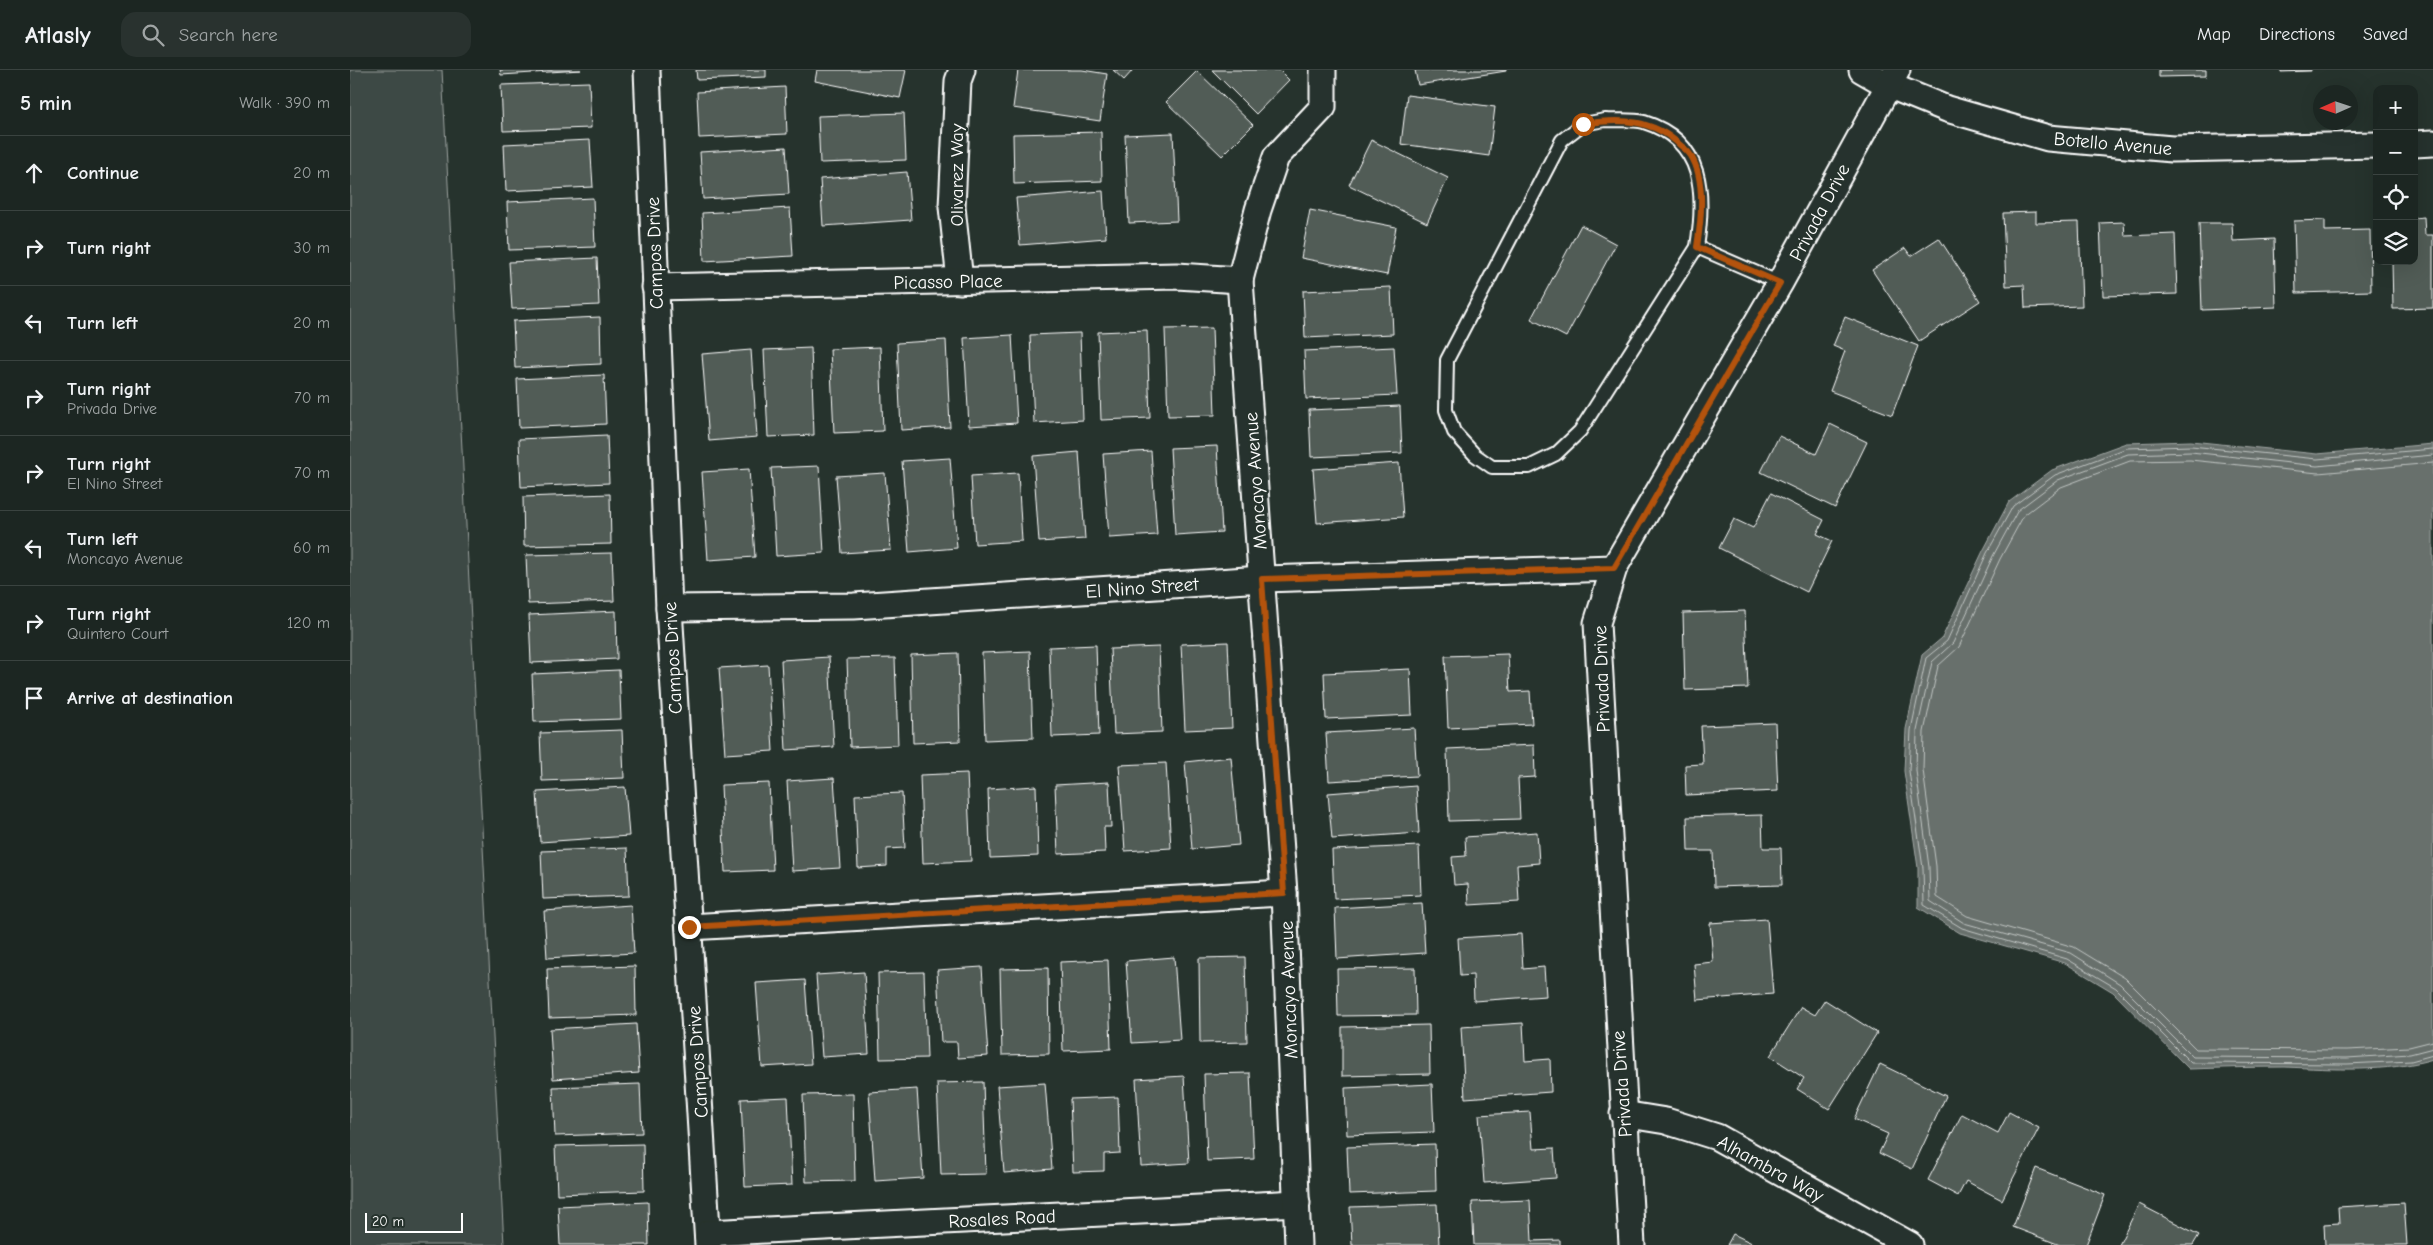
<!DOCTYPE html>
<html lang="en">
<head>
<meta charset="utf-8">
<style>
	body { margin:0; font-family:"Comic Neue",sans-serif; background:#29322f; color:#f1f3f6 }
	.controls { position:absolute; right:15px; top:15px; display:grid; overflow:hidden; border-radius:10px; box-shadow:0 5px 20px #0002 }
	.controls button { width:45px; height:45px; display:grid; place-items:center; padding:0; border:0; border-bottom:1px solid #3a4340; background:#1c2622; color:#f1f3f6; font:25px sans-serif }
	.compass { position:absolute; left:1963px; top:15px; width:45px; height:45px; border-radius:50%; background:#1c2622; box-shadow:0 5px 20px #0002; rotate:267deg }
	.scale { position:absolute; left:15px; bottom:12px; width:98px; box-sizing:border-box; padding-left:5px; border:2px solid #fff; border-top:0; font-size:14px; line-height:18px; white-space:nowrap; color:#fff; -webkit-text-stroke:4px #26332d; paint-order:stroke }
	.stop { position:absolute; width:15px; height:15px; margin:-11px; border:4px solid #b45309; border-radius:50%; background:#fff }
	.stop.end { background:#b45309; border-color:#fff; box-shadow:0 1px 5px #0008 }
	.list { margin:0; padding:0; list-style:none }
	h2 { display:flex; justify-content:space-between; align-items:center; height:65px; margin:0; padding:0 20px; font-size:21px }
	h2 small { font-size:16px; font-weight:400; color:#a0a5a5 }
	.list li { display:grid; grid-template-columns:32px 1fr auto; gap:15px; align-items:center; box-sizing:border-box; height:75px; padding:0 20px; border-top:1px solid #3a4340 }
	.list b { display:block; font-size:19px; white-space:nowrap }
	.list p { margin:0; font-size:16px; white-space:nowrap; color:#a0a5a5 }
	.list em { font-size:16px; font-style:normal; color:#a0a5a5 }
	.icon { flex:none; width:28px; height:28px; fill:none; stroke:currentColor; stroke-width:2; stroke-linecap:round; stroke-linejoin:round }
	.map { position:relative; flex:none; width:2083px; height:1175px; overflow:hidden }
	header { display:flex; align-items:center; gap:30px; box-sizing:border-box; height:70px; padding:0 25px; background:#1c2622; border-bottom:1px solid #3a4340 }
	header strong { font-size:24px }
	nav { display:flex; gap:28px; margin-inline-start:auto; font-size:18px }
	.search { width:350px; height:45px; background:#29322f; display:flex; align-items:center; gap:12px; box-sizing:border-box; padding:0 18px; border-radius:15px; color:#a0a5a5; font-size:19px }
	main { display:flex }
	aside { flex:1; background:#1c2622 }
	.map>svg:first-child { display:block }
</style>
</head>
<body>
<header>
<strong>Atlasly</strong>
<div class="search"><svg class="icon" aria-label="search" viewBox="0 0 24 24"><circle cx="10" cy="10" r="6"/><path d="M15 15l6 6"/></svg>Search here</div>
<nav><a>Map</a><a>Directions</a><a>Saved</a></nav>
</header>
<main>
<aside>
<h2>5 min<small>Walk · 390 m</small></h2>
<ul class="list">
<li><svg class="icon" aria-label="ahead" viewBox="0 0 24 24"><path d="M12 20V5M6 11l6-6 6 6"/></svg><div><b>Continue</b></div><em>20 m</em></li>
<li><svg class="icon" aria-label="right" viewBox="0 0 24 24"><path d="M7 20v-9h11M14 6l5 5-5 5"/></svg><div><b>Turn right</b></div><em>30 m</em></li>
<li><svg class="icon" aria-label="left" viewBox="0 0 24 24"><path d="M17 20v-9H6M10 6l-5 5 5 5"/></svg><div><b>Turn left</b></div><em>20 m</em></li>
<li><svg class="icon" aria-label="right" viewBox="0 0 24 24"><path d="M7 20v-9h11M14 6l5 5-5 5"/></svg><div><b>Turn right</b><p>Privada Drive</p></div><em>70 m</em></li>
<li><svg class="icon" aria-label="right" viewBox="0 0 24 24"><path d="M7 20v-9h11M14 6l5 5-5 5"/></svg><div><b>Turn right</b><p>El Nino Street</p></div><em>70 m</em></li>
<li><svg class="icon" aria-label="left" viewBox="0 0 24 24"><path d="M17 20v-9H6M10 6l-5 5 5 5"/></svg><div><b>Turn left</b><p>Moncayo Avenue</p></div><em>60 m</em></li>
<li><svg class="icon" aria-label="right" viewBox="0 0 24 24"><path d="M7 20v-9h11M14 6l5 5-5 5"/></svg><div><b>Turn right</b><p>Quintero Court</p></div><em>120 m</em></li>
<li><svg class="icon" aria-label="arrive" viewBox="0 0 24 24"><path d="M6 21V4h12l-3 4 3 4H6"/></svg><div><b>Arrive at destination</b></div></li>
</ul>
</aside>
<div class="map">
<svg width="2083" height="1175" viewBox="0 0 2083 1175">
	<rect width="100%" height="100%" fill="#26332d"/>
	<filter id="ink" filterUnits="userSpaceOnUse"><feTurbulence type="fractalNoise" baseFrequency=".02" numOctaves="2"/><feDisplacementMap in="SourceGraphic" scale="10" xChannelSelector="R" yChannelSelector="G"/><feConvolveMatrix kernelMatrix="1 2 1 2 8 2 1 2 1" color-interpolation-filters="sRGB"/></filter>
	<g filter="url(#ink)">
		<path fill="#3e4944" stroke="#9ea4a2" d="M 0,0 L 92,0 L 154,1175 L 0,1175 Z"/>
		<path fill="#67706c" stroke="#a4a9a7" d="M 1841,371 L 1967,384 L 2083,374 L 2083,989 C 2036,1003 1983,999 1935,997 C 1903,997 1871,998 1839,999 L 1763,922 L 1715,893 L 1610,863 L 1568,837 L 1568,798 L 1554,701 L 1556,659 L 1572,585 L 1592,568 L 1633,481 L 1659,432 L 1702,400 L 1776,373 Z"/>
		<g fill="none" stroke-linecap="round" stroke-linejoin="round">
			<g stroke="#c2c6c4" stroke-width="1">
				<path d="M 2083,379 L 1967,389 L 1841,376 L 1777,378 L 1705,405 L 1663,436 L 1637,483 L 1597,571 L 1576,588 L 1561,660 L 1559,701 L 1573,798 L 1574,835 L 1612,858 L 1717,889 L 1766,918 L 1841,993 L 1997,994 L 2061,991 L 2083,985"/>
				<path d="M 2083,385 L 1967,396 L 1841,382 L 1778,384 L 1708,410 L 1668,440 L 1643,486 L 1603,573 L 1582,592 L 1567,661 L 1566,701 L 1579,797 L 1580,831 L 1614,853 L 1721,883 L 1770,914 L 1843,987 L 1997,988 L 2060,984 L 2083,978"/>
				<path d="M 2083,393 L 1968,403 L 1840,390 L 1780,391 L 1711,417 L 1674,445 L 1650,489 L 1609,577 L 1588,596 L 1574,662 L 1573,700 L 1586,796 L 1587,827 L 1617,846 L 1724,877 L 1775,908 L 1846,979 L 1997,980 L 2059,977 L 2083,971"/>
			</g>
		</g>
		<g fill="#515c57" stroke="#fff">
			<path d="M 150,0 L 231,0 L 151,5 Z"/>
			<path d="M 346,0 L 416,0 L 416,7 L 347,10 Z"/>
			<path d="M 467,0 L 556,0 L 550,28 L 465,11 Z"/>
			<path d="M 668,0 L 732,0 L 757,4 L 750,51 L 663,38 Z"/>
			<path d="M 763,0 L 783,0 L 774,10 Z"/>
			<path d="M 862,0 L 929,0 L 939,10 L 906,44 Z"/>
			<path d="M 1065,0 L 1156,0 L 1156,1 L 1068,15 Z"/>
			<path d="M 1809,0 L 1856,0 L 1856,6 L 1809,7 Z"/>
			<path d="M 1931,0 L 1961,0 L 1961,1 L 1931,2 Z"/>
			<path d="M 847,1 L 903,55 L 872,86 L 816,32 Z"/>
			<path d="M 239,12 L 241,58 L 153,61 L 151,15 Z"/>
			<path d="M 435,17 L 437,64 L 349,68 L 347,22 Z"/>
			<path d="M 1057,25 L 1145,37 L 1139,86 L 1051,74 Z"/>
			<path d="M 554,43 L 556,90 L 470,93 L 468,46 Z"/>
			<path d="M 751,62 L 752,111 L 664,114 L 663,64 Z"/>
			<path d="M 823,63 L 827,151 L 779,153 L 775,65 Z"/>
			<path d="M 240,70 L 243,117 L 156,121 L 154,74 Z"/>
			<path d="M 1021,70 L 1098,108 L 1077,153 L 999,115 Z"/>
			<path d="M 436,77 L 439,124 L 353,129 L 350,82 Z"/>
			<path d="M 557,102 L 561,150 L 473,156 L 470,109 Z"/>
			<path d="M 753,121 L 756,168 L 670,175 L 666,128 Z"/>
			<path d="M 243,128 L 245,177 L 159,180 L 157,132 Z"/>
			<path d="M 440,138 L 443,186 L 354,191 L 352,143 Z"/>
			<path d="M 960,140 L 1046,157 L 1037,205 L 951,188 Z"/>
			<path d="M 1686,142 L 1686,153 L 1729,152 L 1732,236 L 1675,238 L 1674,215 L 1656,216 L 1653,143 Z"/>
			<path d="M 2074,147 L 2075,165 L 2083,165 L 2083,238 L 2043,239 L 2042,191 L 2064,191 L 2064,148 Z"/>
			<path d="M 1975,150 L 1975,161 L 2020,160 L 2021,221 L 1946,223 L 1944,151 Z"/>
			<path d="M 1774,152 L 1775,166 L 1825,164 L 1827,224 L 1753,226 L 1750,153 Z"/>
			<path d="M 1849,153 L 1882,153 L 1883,171 L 1924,169 L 1926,237 L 1852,240 Z"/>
			<path d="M 1231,155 L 1266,174 L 1216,267 L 1181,249 Z"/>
			<path d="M 1589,168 L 1630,231 L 1569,271 L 1522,200 L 1555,178 L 1561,186 Z"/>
			<path d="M 247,188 L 249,235 L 162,239 L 159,192 Z"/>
			<path d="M 1041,217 L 1043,264 L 955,268 L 953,221 Z"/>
			<path d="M 250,247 L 251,294 L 165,298 L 163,251 Z"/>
			<path d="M 1495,247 L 1568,276 L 1542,345 L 1480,321 L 1495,281 L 1483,276 Z"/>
			<path d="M 862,258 L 865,345 L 818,346 L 815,259 Z"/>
			<path d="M 797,260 L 800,348 L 751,350 L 748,262 Z"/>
			<path d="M 730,263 L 733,350 L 684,353 L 680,265 Z"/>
			<path d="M 662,265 L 667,353 L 619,356 L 614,268 Z"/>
			<path d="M 596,270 L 600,357 L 551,360 L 547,273 Z"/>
			<path d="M 530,277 L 533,361 L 484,363 L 480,279 Z"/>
			<path d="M 1044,277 L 1047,325 L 956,329 L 954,281 Z"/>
			<path d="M 461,278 L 464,365 L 418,367 L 414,280 Z"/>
			<path d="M 401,280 L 407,367 L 359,371 L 352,284 Z"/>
			<path d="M 254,305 L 256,354 L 169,358 L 167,309 Z"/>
			<path d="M 1050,336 L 1052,383 L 961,387 L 959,340 Z"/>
			<path d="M 1480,354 L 1517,372 L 1485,438 L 1411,402 L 1429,366 L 1466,384 Z"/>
			<path d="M 257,365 L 259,413 L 171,417 L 169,369 Z"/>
			<path d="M 867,376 L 872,462 L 825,465 L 820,378 Z"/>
			<path d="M 801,381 L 807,465 L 759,468 L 753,384 Z"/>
			<path d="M 729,382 L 735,469 L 689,472 L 683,386 Z"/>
			<path d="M 600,388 L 607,478 L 559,482 L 552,391 Z"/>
			<path d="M 1049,393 L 1053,447 L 967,453 L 963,399 Z"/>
			<path d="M 469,396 L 474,483 L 426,486 L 421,398 Z"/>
			<path d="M 399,399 L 405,487 L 358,490 L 352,402 Z"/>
			<path d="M 535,403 L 541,480 L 492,483 L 486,406 Z"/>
			<path d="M 668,403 L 672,471 L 625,474 L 621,406 Z"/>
			<path d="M 1421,423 L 1474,450 L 1467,464 L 1482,471 L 1457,522 L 1369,478 L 1384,449 L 1403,458 Z"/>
			<path d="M 260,424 L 261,474 L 174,476 L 173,427 Z"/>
			<path d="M 262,483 L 264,531 L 178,534 L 176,485 Z"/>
			<path d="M 266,541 L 267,589 L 181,593 L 179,545 Z"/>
			<path d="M 1395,541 L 1398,618 L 1335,620 L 1333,543 Z"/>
			<path d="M 878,572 L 882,658 L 835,660 L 831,574 Z"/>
			<path d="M 746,575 L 749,665 L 702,667 L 699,577 Z"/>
			<path d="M 809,577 L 812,662 L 764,664 L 760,579 Z"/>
			<path d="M 680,581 L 683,668 L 635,670 L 632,583 Z"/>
			<path d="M 608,583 L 610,671 L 563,673 L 561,585 Z"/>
			<path d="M 1158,584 L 1160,622 L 1180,621 L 1182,654 L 1098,658 L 1095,586 Z"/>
			<path d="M 479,587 L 484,677 L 436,680 L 431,590 Z"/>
			<path d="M 545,588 L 548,675 L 500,677 L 497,589 Z"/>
			<path d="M 418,595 L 423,681 L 375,684 L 369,598 Z"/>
			<path d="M 1060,599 L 1062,645 L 976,649 L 974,603 Z"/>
			<path d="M 269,600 L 271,649 L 184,652 L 182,604 Z"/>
			<path d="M 1425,653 L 1428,721 L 1336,725 L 1335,695 L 1353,694 L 1351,656 Z"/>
			<path d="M 1064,658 L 1067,706 L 979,711 L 976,663 Z"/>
			<path d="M 272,660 L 274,708 L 192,711 L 190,663 Z"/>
			<path d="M 1184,675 L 1185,707 L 1168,708 L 1170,749 L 1099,751 L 1097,679 Z"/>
			<path d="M 881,687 L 889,775 L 842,779 L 835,692 Z"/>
			<path d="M 816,693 L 821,778 L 775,781 L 769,695 Z"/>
			<path d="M 617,703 L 621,791 L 573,793 L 570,705 Z"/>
			<path d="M 484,708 L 490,798 L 442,801 L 437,711 Z"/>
			<path d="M 759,712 L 761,757 L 754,757 L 755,782 L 708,784 L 705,715 Z"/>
			<path d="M 419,713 L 423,800 L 375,802 L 371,715 Z"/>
			<path d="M 686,716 L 688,786 L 640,788 L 638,719 Z"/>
			<path d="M 1066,716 L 1069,763 L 982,769 L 978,723 Z"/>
			<path d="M 275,717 L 279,766 L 190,772 L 187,722 Z"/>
			<path d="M 552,723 L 555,778 L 537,779 L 537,796 L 508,798 L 505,725 Z"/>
			<path d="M 1412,745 L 1413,778 L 1431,778 L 1432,815 L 1364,817 L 1363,781 L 1338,781 L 1337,747 Z"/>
			<path d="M 1187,762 L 1189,793 L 1167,795 L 1169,832 L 1119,835 L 1118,814 L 1104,815 L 1102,787 L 1116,786 L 1115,767 Z"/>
			<path d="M 1069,776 L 1071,825 L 984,829 L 982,780 Z"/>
			<path d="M 277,778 L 279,826 L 193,829 L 191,781 Z"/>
			<path d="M 1072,833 L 1075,883 L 987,889 L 985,838 Z"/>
			<path d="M 281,835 L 284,883 L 197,888 L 194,841 Z"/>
			<path d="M 1417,849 L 1423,924 L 1347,930 L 1344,894 L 1363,892 L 1360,853 Z"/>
			<path d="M 1171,864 L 1173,899 L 1194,897 L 1196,926 L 1124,931 L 1123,905 L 1110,906 L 1108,868 Z"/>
			<path d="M 824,887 L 830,970 L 782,973 L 776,891 Z"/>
			<path d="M 895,887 L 897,972 L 850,973 L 849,888 Z"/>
			<path d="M 758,890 L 761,979 L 713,981 L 710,892 Z"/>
			<path d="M 285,896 L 286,945 L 199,948 L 197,899 Z"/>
			<path d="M 632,897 L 638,986 L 608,988 L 607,972 L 591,972 L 587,900 Z"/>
			<path d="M 698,898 L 699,984 L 652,985 L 650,899 Z"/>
			<path d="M 1065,898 L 1066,945 L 988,946 L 987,899 Z"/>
			<path d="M 514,902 L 519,984 L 472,987 L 466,905 Z"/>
			<path d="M 574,902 L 577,988 L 530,989 L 528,903 Z"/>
			<path d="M 455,910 L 461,994 L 412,997 L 406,913 Z"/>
			<path d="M 1475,930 L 1527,963 L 1479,1039 L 1447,1019 L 1454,1008 L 1420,986 L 1451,937 L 1465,945 Z"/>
			<path d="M 1173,953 L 1175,991 L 1200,989 L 1201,1022 L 1115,1028 L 1111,957 Z"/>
			<path d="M 286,954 L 289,1003 L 203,1009 L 200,959 Z"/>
			<path d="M 1079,955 L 1080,1004 L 992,1006 L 992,957 Z"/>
			<path d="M 1530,994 L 1596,1026 L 1562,1099 L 1529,1083 L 1538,1064 L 1504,1049 Z"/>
			<path d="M 900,1003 L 904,1089 L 857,1091 L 854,1004 Z"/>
			<path d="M 834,1006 L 839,1093 L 791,1096 L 786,1009 Z"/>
			<path d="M 633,1012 L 636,1104 L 591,1105 L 587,1013 Z"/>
			<path d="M 695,1013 L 702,1099 L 654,1103 L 647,1016 Z"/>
			<path d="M 290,1014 L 292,1063 L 205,1066 L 203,1017 Z"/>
			<path d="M 1082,1014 L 1084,1062 L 997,1065 L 995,1018 Z"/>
			<path d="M 567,1019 L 573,1108 L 525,1111 L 519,1022 Z"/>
			<path d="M 503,1024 L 505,1111 L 456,1112 L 453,1025 Z"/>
			<path d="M 438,1027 L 442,1115 L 395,1117 L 391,1029 Z"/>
			<path d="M 768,1027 L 770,1083 L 754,1084 L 754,1101 L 723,1102 L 720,1029 Z"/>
			<path d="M 1180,1042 L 1183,1079 L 1204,1078 L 1206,1108 L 1134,1113 L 1129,1045 Z"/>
			<path d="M 1659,1042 L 1689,1058 L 1652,1130 L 1616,1111 L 1608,1126 L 1578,1110 L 1612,1044 L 1648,1063 Z"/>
			<path d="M 293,1074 L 294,1121 L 207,1124 L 205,1076 Z"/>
			<path d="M 1085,1074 L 1086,1121 L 999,1124 L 997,1077 Z"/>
			<path d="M 1686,1098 L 1755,1125 L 1736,1175 L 1710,1175 L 1663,1157 Z"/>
			<path d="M 1180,1130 L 1182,1171 L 1210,1170 L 1210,1175 L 1124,1175 L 1122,1132 Z"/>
			<path d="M 298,1132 L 299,1175 L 210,1175 L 208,1136 Z"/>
			<path d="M 2054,1133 L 2057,1175 L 1975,1175 L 1974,1154 L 1989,1153 L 1988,1137 Z"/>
			<path d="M 1087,1134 L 1089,1175 L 1002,1175 L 1000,1137 Z"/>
			<path d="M 1789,1134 L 1849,1165 L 1843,1175 L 1769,1175 Z"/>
			<path d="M 1383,1164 L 1406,1175 L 1377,1175 Z"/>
		</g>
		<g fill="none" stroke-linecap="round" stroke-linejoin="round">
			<defs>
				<g id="service">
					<path d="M 1255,50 C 1267,51 1282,49 1294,52 C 1355,71 1355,125 1347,177 L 1230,361 L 1206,384 L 1179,397 L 1142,397 L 1125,385 L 1104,362 L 1096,340 L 1097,290 L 1212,70 L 1233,54 Z"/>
					<path d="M 1347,177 L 1430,213"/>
				</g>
				<g id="minor">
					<path d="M 297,0 L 319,538 L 358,1175"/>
					<path d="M 1512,0 L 1538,15 L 1597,39 L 1698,68 L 1822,79 L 2027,75"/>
					<path d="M 2064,74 L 2083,73"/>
					<path d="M 610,211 L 602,137 L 608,11 L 612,0"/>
					<path d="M 305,217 L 827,206 L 890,210"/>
					<path d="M 319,538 L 504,536 L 912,509 L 1264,498"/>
					<path d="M 339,857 L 934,823"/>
					<path d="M 1273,1044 L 1316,1051 L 1367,1067 L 1560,1175"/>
					<path d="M 358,1163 L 947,1133"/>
					<path d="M 948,1175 L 934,823 L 890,210 L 908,140 L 926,87 L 973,37 L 973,0"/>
					<path d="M 1282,1175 L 1247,553 L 1264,498 L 1430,213 L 1547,0"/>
				</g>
			</defs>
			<use href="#service" stroke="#fff" stroke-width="16"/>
			<use href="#minor" stroke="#fff" stroke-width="29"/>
			<use href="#service" stroke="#26332d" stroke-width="12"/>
			<use href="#minor" stroke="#26332d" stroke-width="25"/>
		</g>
	</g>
	<g fill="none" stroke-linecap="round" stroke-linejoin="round" filter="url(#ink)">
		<path stroke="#b45309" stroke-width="6" d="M 339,857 L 934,823 L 912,509 L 1264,498 L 1430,213 L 1347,177 C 1351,151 1356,110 1341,86 C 1339,82 1334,78 1330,75 C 1303,49 1270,48 1233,54"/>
	</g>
	<g text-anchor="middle" stroke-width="4.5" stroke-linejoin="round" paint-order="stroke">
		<g font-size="19" fill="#fff" stroke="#26332d">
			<text transform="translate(1763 73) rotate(5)" y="7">Botello Avenue</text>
			<text transform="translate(606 105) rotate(-90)" y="7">Olivarez Way</text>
			<text transform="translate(1469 142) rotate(-62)" y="7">Privada Drive</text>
			<text transform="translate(304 183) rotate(-92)" y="7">Campos Drive</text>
			<text transform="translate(598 211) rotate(-1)" y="7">Picasso Place</text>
			<text transform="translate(905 411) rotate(-94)" y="7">Moncayo Avenue</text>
			<text transform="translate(792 517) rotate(-4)" y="7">El Nino Street</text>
			<text transform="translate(322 588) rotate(-93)" y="7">Campos Drive</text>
			<text transform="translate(1251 609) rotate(-92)" y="7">Privada Drive</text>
			<text transform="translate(938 920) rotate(-92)" y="7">Moncayo Avenue</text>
			<text transform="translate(347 992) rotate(-94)" y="7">Campos Drive</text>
			<text transform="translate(1271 1014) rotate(-94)" y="7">Privada Drive</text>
			<text transform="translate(1421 1098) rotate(29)" y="7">Alhambra Way</text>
			<text transform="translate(652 1148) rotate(-3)" y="7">Rosales Road</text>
		</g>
	</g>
</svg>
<div class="controls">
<button>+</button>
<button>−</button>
<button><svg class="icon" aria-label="locate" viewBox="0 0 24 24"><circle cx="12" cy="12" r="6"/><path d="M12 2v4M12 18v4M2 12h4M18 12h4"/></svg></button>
<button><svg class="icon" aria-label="layers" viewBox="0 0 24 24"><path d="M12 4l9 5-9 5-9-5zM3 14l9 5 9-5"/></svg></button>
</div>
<svg class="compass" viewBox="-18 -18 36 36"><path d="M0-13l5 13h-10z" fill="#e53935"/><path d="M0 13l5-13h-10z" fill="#a0a5a5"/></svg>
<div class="scale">20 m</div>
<div class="stop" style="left:1233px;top:54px"></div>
<div class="stop end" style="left:339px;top:857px"></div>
</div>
</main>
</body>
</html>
